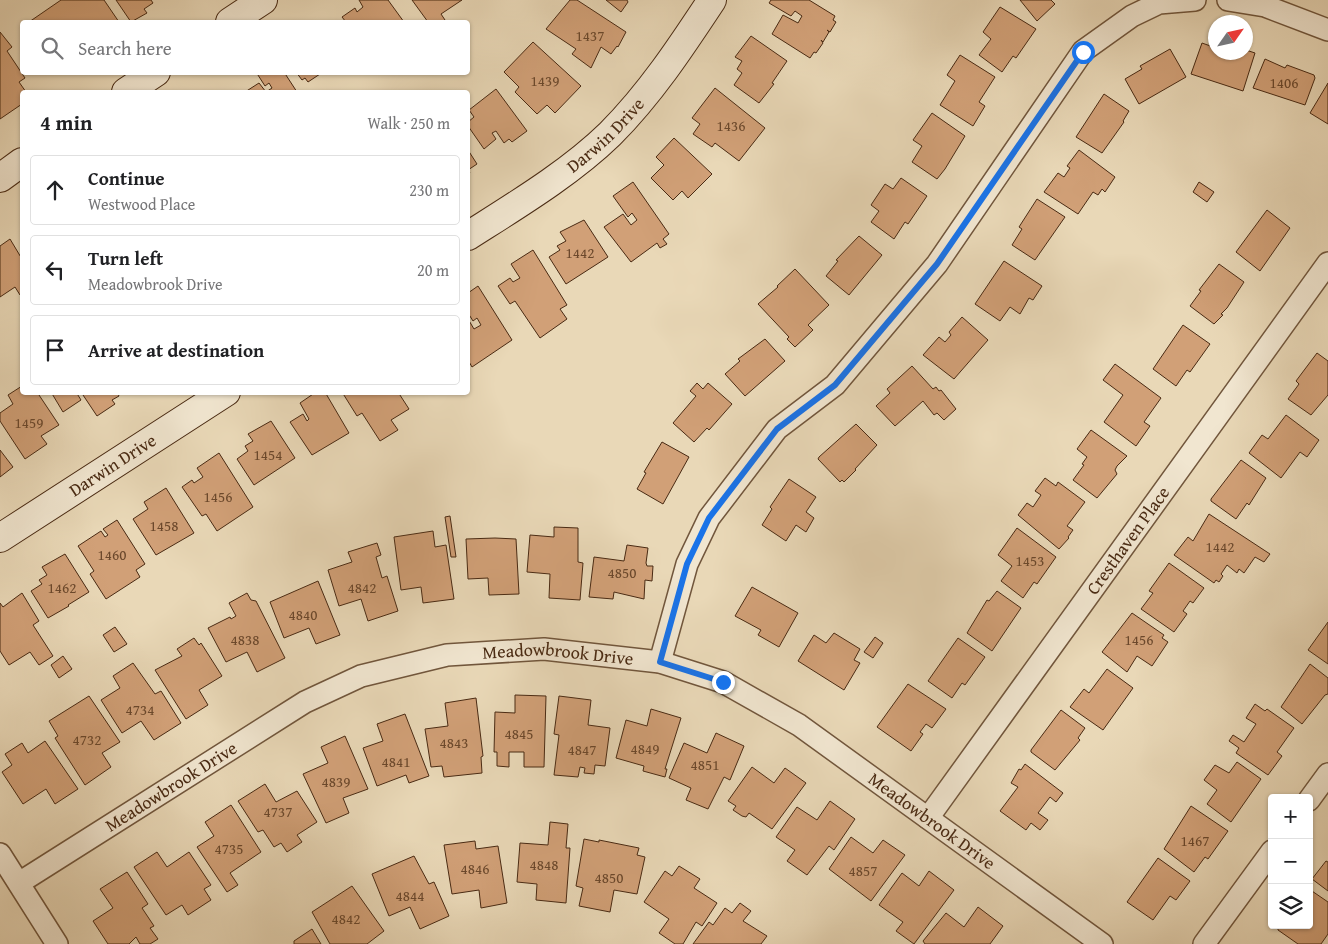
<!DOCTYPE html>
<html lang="en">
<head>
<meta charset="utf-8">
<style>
	body { margin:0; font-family:"Gentium Book Plus",serif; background:#f6f6f6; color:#202124 }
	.controls { position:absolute; right:15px; bottom:15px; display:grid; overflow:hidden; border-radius:5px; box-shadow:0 1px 4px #0004 }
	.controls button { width:45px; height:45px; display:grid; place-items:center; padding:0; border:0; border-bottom:1px solid #e0e0e0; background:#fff; color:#202124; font:25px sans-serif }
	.compass { position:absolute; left:1208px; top:15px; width:45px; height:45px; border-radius:50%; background:#fff; box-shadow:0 1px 4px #0004; rotate:56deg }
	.stop { position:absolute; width:15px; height:15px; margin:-11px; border:4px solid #1a73e8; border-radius:50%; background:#fff }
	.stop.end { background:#1a73e8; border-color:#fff; box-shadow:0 1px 5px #0008 }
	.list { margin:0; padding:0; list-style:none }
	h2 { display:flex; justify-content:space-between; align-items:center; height:65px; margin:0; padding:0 20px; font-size:21px }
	h2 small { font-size:16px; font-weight:400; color:#757577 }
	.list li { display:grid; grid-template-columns:32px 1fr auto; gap:15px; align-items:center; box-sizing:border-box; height:70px; margin:0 10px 10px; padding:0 10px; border:1px solid #e0e0e0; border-radius:5px }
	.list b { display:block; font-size:19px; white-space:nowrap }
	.list p { margin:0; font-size:16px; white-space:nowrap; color:#757577 }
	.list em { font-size:16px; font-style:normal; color:#757577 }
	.icon { flex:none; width:28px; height:28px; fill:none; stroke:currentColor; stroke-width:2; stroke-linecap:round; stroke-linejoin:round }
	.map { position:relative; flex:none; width:1328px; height:944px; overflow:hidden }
	.search { position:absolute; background:#fff; box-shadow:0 1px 4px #0004; left:20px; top:20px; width:450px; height:55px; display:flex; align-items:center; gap:12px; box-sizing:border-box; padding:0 18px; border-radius:5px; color:#757577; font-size:19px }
	.panel { position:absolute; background:#fff; box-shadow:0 1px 4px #0004; left:20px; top:90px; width:450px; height:305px; border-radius:5px }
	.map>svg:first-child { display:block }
</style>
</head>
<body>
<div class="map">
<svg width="1328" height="944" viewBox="0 0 1328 944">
	<rect width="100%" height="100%" fill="#e9d8b7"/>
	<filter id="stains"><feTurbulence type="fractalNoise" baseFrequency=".004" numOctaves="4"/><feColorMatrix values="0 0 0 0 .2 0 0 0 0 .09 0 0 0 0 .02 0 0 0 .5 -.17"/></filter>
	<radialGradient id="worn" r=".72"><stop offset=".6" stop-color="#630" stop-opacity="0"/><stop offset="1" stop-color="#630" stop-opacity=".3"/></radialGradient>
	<g fill="#d1a077" stroke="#492a13">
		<path d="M 61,0 L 104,0 L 119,22 L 29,22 Z"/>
		<path d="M 116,0 L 151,0 L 153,3 L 144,9 L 147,13 L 131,22 Z"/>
		<path d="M 359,0 L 388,0 L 404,22 L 346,22 L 342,17 L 355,8 L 357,12 L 363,7 Z"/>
		<path d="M 412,0 L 462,0 L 441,14 L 445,20 L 442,22 L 428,22 Z"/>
		<path d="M 570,0 L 577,0 L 626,32 L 618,47 L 617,46 L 611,54 L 601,47 L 591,68 L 572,54 L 576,49 L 546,29 Z"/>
		<path d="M 606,0 L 627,0 L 628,2 L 621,12 Z"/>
		<path d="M 771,0 L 809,0 L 835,16 L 833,20 L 836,22 L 830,32 L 827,30 L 829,32 L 823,42 L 821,40 L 823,43 L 816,53 L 814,52 L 810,58 L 772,34 L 783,15 L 798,23 L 802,16 L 795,11 L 791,16 L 769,3 Z"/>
		<path d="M 1020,0 L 1051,0 L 1055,4 L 1037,21 Z"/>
		<path d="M 1000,7 L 1036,29 L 1016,58 L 1013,56 L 1002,72 L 979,55 L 991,39 L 983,32 Z"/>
		<path d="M 0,32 L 12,47 L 7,51 L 25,78 L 19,82 L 26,92 L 22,92 L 22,104 L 0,119 Z"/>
		<path d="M 751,36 L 787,61 L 772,83 L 774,84 L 759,103 L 734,85 L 742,73 L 737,69 L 742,61 L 735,57 Z"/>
		<path d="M 533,42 L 581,86 L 555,113 L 547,105 L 537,114 L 515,92 L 519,87 L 504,72 Z"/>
		<path d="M 1202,43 L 1216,48 L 1216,52 L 1246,52 L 1246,50 L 1255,53 L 1243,91 L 1191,74 Z"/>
		<path d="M 1170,49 L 1186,77 L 1139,104 L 1125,79 L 1142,69 L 1140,66 Z"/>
		<path d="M 960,55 L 995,77 L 979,102 L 985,106 L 973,126 L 940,105 L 955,81 L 947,75 Z"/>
		<path d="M 1265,59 L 1285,68 L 1287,65 L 1314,75 L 1315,78 L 1305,105 L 1253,88 Z"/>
		<path d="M 256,72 L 284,72 L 297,92 L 245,92 L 259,83 L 266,92 L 272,88 L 269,83 L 265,86 Z"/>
		<path d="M 296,72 L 323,72 L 308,82 L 305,78 L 302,80 Z"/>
		<path d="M 1328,83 L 1328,124 L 1310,113 Z"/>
		<path d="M 715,88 L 765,128 L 739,161 L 715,143 L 712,147 L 693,134 L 700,124 L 692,118 Z"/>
		<path d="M 496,89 L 527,131 L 512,142 L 509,139 L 504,143 L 496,131 L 492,133 L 496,139 L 484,149 L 468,126 L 468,122 L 474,117 L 469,110 Z"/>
		<path d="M 1104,94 L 1129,111 L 1123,121 L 1124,122 L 1102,153 L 1076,137 Z"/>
		<path d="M 932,113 L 965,136 L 945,169 L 937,179 L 912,162 L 922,146 L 913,140 Z"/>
		<path d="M 674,138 L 712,174 L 688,198 L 682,191 L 673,200 L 651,178 L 664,165 L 656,157 Z"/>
		<path d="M 468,150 L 477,164 L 468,170 L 470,173 L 468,174 Z"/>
		<path d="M 1079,150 L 1115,177 L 1105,192 L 1102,189 L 1098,195 L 1093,192 L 1078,214 L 1044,192 L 1058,173 L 1064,177 L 1070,168 L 1067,166 Z"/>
		<path d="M 901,178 L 927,196 L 908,224 L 905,222 L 894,239 L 871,222 L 879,211 L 871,205 L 885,184 L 893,189 Z"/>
		<path d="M 633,182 L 669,234 L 663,239 L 667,244 L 660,248 L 657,243 L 631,262 L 604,227 L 623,214 L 631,225 L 637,220 L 632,213 L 628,217 L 613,196 Z"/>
		<path d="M 1199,182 L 1214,192 L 1207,202 L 1193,192 Z"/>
		<path d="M 1037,199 L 1065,217 L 1035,260 L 1012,245 L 1022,229 L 1019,227 Z"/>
		<path d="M 1267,210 L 1290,228 L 1260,271 L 1236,252 Z"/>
		<path d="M 584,220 L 608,257 L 566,284 L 549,257 L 560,250 L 557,246 L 566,241 L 560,232 Z"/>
		<path d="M 859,236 L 882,255 L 849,295 L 826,276 L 838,261 L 836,260 Z"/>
		<path d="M 10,239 L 22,259 L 22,294 L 20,295 L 15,287 L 0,297 L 0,246 Z"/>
		<path d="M 533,250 L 567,305 L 560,309 L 567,319 L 540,338 L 515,301 L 510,304 L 498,286 L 510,278 L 513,282 L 520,278 L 511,264 Z"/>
		<path d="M 1004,261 L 1042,286 L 1033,300 L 1029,298 L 1020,314 L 1010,307 L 1000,321 L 975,304 Z"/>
		<path d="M 1219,264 L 1244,282 L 1227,308 L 1221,314 L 1223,315 L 1214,324 L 1190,306 L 1201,291 L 1199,290 Z"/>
		<path d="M 795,269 L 829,305 L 808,325 L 813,330 L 795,347 L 787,339 L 789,337 L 758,304 L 778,287 L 777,286 Z"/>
		<path d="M 478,286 L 512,340 L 472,367 L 468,360 L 468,319 L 474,329 L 481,325 L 477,318 L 473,321 L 468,313 L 468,293 Z"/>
		<path d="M 962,317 L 988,340 L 954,379 L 923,355 L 939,337 L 945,342 L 951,335 L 949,332 Z"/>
		<path d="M 1183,325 L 1210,344 L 1190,372 L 1187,370 L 1176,386 L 1153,369 Z"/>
		<path d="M 765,339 L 785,361 L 745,396 L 725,374 L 740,361 L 738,359 Z"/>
		<path d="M 1317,353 L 1328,361 L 1328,395 L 1311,415 L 1288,399 L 1299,384 L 1296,381 Z"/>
		<path d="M 1115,364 L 1161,398 L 1144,422 L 1150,426 L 1136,446 L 1104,422 L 1123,395 L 1103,380 Z"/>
		<path d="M 912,366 L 933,389 L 936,387 L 939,391 L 941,390 L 956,409 L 944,420 L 937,413 L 934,415 L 923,401 L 895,426 L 876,406 L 890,393 L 887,389 Z"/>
		<path d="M 697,383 L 703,389 L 708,383 L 732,404 L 709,430 L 707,428 L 694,442 L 673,423 L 696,396 L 690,391 Z"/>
		<path d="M 22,386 L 22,392 L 37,392 L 59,425 L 41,436 L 47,444 L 25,459 L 0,421 L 0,413 L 13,404 L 8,395 Z"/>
		<path d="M 51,392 L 76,392 L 81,400 L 63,412 Z"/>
		<path d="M 81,392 L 117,392 L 119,396 L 112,400 L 115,404 L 97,416 Z"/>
		<path d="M 316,392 L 325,392 L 349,433 L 312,455 L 290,422 L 303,414 L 307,421 L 309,419 L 300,403 Z"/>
		<path d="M 342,392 L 398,392 L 409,409 L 391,420 L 398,430 L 380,441 L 362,413 L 357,416 Z"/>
		<path d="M 1286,415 L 1319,440 L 1307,457 L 1300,452 L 1281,478 L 1249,453 L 1262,435 L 1268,439 Z"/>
		<path d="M 271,421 L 295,458 L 254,485 L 237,459 L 248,451 L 245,446 L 253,441 L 248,434 Z"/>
		<path d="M 856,424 L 877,445 L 855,469 L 856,470 L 844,482 L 842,480 L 840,482 L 818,459 L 819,457 Z"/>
		<path d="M 1091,430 L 1127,456 L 1117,466 L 1115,470 L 1117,474 L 1097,498 L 1073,480 L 1084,465 L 1082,464 L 1087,457 L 1077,449 Z"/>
		<path d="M 662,442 L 689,457 L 663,504 L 637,489 L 646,473 L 644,472 Z"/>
		<path d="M 0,450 L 13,467 L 0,477 Z"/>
		<path d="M 219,453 L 253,507 L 217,531 L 206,514 L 202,516 L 182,487 L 192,480 L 194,483 L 203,477 L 197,468 Z"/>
		<path d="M 1241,460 L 1266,478 L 1249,505 L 1247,503 L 1236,519 L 1211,501 L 1211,499 Z"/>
		<path d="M 1045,478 L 1056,486 L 1058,482 L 1085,502 L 1067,526 L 1073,530 L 1068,537 L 1069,538 L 1059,549 L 1018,515 L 1027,503 L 1033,507 L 1041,495 L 1035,491 Z"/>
		<path d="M 789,479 L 816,497 L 806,512 L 814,518 L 806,532 L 796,525 L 786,541 L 762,525 L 772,509 L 770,507 Z"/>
		<path d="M 166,488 L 194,533 L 156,555 L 133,519 L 148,509 L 144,502 Z"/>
		<path d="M 1209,514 L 1270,554 L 1264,562 L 1255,557 L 1244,573 L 1239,569 L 1237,573 L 1227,565 L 1221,574 L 1223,576 L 1219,582 L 1216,580 L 1214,583 L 1174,555 L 1188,537 L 1193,541 Z"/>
		<path d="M 450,516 L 456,557 L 451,557 L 445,517 Z"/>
		<path d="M 117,520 L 145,564 L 136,570 L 140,577 L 106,599 L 90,574 L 94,571 L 78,546 L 101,531 L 105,537 L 108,535 L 103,529 Z"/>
		<path d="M 554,527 L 578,528 L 578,562 L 583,563 L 580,600 L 549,598 L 550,574 L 527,572 L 530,535 L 554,537 Z"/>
		<path d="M 1017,528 L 1056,557 L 1037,584 L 1034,582 L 1023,598 L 1001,581 L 1012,566 L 998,555 Z"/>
		<path d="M 433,531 L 435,547 L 446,545 L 454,599 L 423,603 L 421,587 L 401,590 L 394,537 Z"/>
		<path d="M 495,538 L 516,539 L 519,594 L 489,595 L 488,578 L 468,579 L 466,539 Z"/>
		<path d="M 377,543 L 381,555 L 376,557 L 382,578 L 387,576 L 398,611 L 368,621 L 361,599 L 339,606 L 328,570 L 352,562 L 348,552 Z"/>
		<path d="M 627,545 L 648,548 L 646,563 L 647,566 L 653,566 L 652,581 L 645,580 L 644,599 L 614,592 L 613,599 L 589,597 L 594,557 L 624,561 Z"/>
		<path d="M 65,554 L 89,592 L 68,605 L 69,606 L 48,618 L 31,591 L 42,584 L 39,580 L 47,575 L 42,567 Z"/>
		<path d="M 1169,563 L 1204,588 L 1193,603 L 1190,601 L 1183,611 L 1187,614 L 1174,632 L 1141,609 L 1153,593 L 1149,591 Z"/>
		<path d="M 318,581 L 340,635 L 316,644 L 309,628 L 284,638 L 270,602 Z"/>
		<path d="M 752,587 L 798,613 L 779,647 L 758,635 L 761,630 L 735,616 Z"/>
		<path d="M 997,591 L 1021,608 L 992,651 L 967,633 L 987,600 L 989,601 Z"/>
		<path d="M 22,593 L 39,621 L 33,625 L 53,656 L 39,665 L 30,652 L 9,665 L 0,651 L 0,603 L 3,607 Z"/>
		<path d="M 247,593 L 251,600 L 256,601 L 285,658 L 257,672 L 247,652 L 226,662 L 208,628 L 230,617 L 231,619 L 236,616 L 229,603 Z"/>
		<path d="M 1132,613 L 1164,635 L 1162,638 L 1168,642 L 1152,666 L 1137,656 L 1127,672 L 1102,652 Z"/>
		<path d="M 1328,622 L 1328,664 L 1308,650 Z"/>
		<path d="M 115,627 L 127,644 L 114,652 L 103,635 Z"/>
		<path d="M 834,633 L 860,649 L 854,660 L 860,663 L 844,690 L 798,661 L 814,635 L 826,643 Z"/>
		<path d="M 875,637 L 883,643 L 873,658 L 864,652 Z"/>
		<path d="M 194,638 L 199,645 L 201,643 L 222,676 L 199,690 L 208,705 L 186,719 L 155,670 L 182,656 L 177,649 Z"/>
		<path d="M 958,638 L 985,657 L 965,685 L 962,683 L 952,698 L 928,681 Z"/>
		<path d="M 63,656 L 72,669 L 59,678 L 51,665 Z"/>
		<path d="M 133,663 L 155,694 L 161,691 L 181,723 L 154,740 L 141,721 L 122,733 L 101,700 L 120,688 L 113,676 Z"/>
		<path d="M 1310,664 L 1328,678 L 1328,694 L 1325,695 L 1302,724 L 1281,707 Z"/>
		<path d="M 1107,669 L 1133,688 L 1103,730 L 1070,707 L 1084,689 L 1089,693 Z"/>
		<path d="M 908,684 L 946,709 L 932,728 L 926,724 L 920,732 L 923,734 L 911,751 L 877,727 Z"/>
		<path d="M 515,695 L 546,696 L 544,767 L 524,767 L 524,752 L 509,752 L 509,767 L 497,766 L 497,752 L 494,752 L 495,712 L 515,713 Z"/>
		<path d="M 89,696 L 120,742 L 102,753 L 111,767 L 85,785 L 55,738 L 58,736 L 49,721 Z"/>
		<path d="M 559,696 L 591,700 L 588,725 L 610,728 L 605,766 L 595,765 L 594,774 L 584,773 L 585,768 L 580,767 L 578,777 L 554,775 L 559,735 L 554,734 Z"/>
		<path d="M 476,698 L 483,756 L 481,757 L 482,773 L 444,777 L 442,766 L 431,767 L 425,729 L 448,726 L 445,703 Z"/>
		<path d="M 1255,704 L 1265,711 L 1267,709 L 1294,728 L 1277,752 L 1282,756 L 1268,775 L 1236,753 L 1239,748 L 1229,741 L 1233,735 L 1244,742 L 1256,724 L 1246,718 Z"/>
		<path d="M 651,709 L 681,718 L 665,769 L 667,769 L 665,777 L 643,771 L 644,766 L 616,758 L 626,720 L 647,726 Z"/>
		<path d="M 1061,710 L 1085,728 L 1078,738 L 1080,740 L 1055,770 L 1031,752 L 1031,750 Z"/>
		<path d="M 405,714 L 429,776 L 409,783 L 406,775 L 377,786 L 363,748 L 383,741 L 377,724 Z"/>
		<path d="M 716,733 L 744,746 L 730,780 L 724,777 L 708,809 L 686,800 L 691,788 L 669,778 L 684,743 L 707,753 Z"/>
		<path d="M 345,736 L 368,789 L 343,798 L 349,813 L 326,823 L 303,774 L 328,763 L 321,747 Z"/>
		<path d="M 45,741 L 78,789 L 55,804 L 46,789 L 23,804 L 2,772 L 12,765 L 5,754 L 22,743 L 28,753 Z"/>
		<path d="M 1237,762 L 1261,779 L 1231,822 L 1207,804 L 1217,790 L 1204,780 L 1215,765 L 1229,773 Z"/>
		<path d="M 1025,764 L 1063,793 L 1056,802 L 1050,797 L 1038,813 L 1048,820 L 1040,830 L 1031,823 L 1026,830 L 1000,811 L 1018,787 L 1011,783 L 1019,769 L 1021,770 Z"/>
		<path d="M 752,767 L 774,783 L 785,768 L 806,783 L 772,829 L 749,813 L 746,817 L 742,816 L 733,810 L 736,806 L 728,801 Z"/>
		<path d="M 265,784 L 276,802 L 297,791 L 317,822 L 297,835 L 302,842 L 287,852 L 281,843 L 274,847 L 263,830 L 258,832 L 238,801 Z"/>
		<path d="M 830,801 L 855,819 L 834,850 L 829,846 L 807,875 L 787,861 L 795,850 L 776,837 L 797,807 L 817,820 Z"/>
		<path d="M 231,805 L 261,852 L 230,873 L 238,885 L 227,892 L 197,847 L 214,836 L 205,822 Z"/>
		<path d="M 1191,806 L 1228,831 L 1208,859 L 1205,857 L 1194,872 L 1164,849 Z"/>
		<path d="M 550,822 L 568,824 L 566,848 L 570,848 L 566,903 L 536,900 L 537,884 L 517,882 L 520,843 L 548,845 Z"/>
		<path d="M 851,837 L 873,853 L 883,840 L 905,855 L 871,901 L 829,869 Z"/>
		<path d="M 584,839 L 599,842 L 599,840 L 639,848 L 637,855 L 645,857 L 637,894 L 614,890 L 610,912 L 579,906 L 583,888 L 576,886 Z"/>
		<path d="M 475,841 L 476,849 L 498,846 L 507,903 L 481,908 L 479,890 L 452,894 L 444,845 Z"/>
		<path d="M 157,852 L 167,867 L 189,852 L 211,885 L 204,889 L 211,900 L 188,915 L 182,905 L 166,915 L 134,867 Z"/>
		<path d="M 414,856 L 429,884 L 434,882 L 449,916 L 420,929 L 410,907 L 389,916 L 372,874 Z"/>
		<path d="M 1158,858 L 1190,881 L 1176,900 L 1170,896 L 1153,920 L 1127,902 Z"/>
		<path d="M 1326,861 L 1328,862 L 1328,891 L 1312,879 Z"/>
		<path d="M 679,866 L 700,879 L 694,888 L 717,903 L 702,926 L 696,922 L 683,944 L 675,944 L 659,933 L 669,919 L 644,902 L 665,871 L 672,876 Z"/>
		<path d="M 929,871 L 954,890 L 914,944 L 896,931 L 903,922 L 879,905 L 902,873 L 919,886 Z"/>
		<path d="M 127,872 L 148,904 L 142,908 L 154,926 L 150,928 L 158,939 L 150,944 L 140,944 L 136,937 L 129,944 L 108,944 L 93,921 L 113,908 L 100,889 Z"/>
		<path d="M 352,886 L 384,931 L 367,944 L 330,944 L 312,912 Z"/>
		<path d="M 1309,889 L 1328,902 L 1328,934 L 1321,944 L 1298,944 L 1278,930 L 1278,928 L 1280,925 L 1309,925 Z"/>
		<path d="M 740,903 L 751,911 L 743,921 L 767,936 L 761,944 L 693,944 L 709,922 L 713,925 L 725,908 L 732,913 Z"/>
		<path d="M 978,907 L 1003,926 L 990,944 L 925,944 L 923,941 L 946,913 L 964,927 Z"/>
		<path d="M 312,929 L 321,944 L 294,944 L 294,941 Z"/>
	</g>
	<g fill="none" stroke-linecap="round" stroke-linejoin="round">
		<defs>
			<g id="street">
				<path d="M 1228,0 L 1265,6 L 1328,30"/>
				<path d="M 660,662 L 687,564 L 709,518 L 777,429 L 835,385 L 937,264 L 1083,51 L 1132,16 L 1159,3 L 1195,0"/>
				<path d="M 1309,800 L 1328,774"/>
				<path id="s1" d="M 928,818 L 1328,263"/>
				<path d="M 0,854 L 57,944"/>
				<path id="s2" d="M 19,883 L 305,702 L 361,676 L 447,655 L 544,649 L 660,662 L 723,682 L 799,725 L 1102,944"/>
				<path d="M 1204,944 L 1272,851"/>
			</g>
			<g id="secondary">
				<path d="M 230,22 L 263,0"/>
				<path d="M 126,92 L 156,72"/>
				<path d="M 0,178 L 22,162"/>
				<path id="s3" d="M 468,236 C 515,206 570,173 610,134 C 650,94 681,47 712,0"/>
				<path id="s4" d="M 0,538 L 226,392"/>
			</g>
		</defs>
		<use href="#street" stroke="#71563c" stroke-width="24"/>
		<use href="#secondary" stroke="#492a13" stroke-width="30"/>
		<use href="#street" stroke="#f1e6d0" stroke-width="21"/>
		<use href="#secondary" stroke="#f1e6d0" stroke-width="28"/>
	</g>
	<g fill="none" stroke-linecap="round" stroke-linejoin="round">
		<path stroke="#1a73e8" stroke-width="6" d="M 723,682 L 660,662 L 687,564 L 709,518 L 777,429 L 835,385 L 937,264 L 1083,52"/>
	</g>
	<g text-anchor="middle" stroke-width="4" stroke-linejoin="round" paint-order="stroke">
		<g font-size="15" fill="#6b482c">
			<text x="590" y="41">1437</text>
			<text x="545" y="86">1439</text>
			<text x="1284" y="88">1406</text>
			<text x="731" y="131">1436</text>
			<text x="580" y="258">1442</text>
			<text x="29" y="428">1459</text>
			<text x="268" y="460">1454</text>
			<text x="218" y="502">1456</text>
			<text x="164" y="531">1458</text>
			<text x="1220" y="552">1442</text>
			<text x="112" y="560">1460</text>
			<text x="1030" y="566">1453</text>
			<text x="622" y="578">4850</text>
			<text x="62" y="593">1462</text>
			<text x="362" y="593">4842</text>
			<text x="303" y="620">4840</text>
			<text x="245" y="645">4838</text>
			<text x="1139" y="645">1456</text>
			<text x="140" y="715">4734</text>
			<text x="519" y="739">4845</text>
			<text x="87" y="745">4732</text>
			<text x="454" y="748">4843</text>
			<text x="645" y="754">4849</text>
			<text x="582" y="755">4847</text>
			<text x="396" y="767">4841</text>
			<text x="705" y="770">4851</text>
			<text x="336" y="787">4839</text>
			<text x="278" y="817">4737</text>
			<text x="1195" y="846">1467</text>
			<text x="229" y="854">4735</text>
			<text x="544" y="870">4848</text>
			<text x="475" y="874">4846</text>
			<text x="863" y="876">4857</text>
			<text x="609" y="883">4850</text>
			<text x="410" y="901">4844</text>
			<text x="346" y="924">4842</text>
		</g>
		<g font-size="18" fill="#492a13" stroke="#f1e6d0">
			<text dy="6" stroke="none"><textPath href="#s3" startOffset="171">Darwin Drive</textPath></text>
			<text dy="6" stroke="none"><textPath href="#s4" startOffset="134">Darwin Drive</textPath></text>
			<text dy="6" stroke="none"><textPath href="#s1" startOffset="342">Cresthaven Place</textPath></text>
			<text dy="6" stroke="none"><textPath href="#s2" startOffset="600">Meadowbrook Drive</textPath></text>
			<text dy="6" stroke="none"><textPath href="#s2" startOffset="180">Meadowbrook Drive</textPath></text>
			<text dy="6" stroke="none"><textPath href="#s2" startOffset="1020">Meadowbrook Drive</textPath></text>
		</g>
	</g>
	<rect width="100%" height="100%" filter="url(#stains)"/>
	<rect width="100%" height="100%" fill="url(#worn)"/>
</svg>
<div class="controls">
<button>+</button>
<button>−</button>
<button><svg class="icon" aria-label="layers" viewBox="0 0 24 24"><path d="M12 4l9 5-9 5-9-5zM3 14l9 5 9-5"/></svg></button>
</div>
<svg class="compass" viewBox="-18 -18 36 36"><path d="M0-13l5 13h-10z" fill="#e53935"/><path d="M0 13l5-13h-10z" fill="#757577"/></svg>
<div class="stop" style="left:1083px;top:52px"></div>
<div class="stop end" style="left:723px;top:682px"></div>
<div class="search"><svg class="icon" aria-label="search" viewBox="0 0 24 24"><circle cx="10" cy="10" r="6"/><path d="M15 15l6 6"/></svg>Search here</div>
<section class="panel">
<h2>4 min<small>Walk · 250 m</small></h2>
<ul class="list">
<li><svg class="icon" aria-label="ahead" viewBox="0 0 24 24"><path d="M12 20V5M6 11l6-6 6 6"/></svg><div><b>Continue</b><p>Westwood Place</p></div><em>230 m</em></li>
<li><svg class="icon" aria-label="left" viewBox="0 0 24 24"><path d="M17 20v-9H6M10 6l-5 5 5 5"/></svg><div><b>Turn left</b><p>Meadowbrook Drive</p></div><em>20 m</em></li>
<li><svg class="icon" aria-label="arrive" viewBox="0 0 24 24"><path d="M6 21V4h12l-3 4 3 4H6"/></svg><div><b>Arrive at destination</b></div></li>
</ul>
</section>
</div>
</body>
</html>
